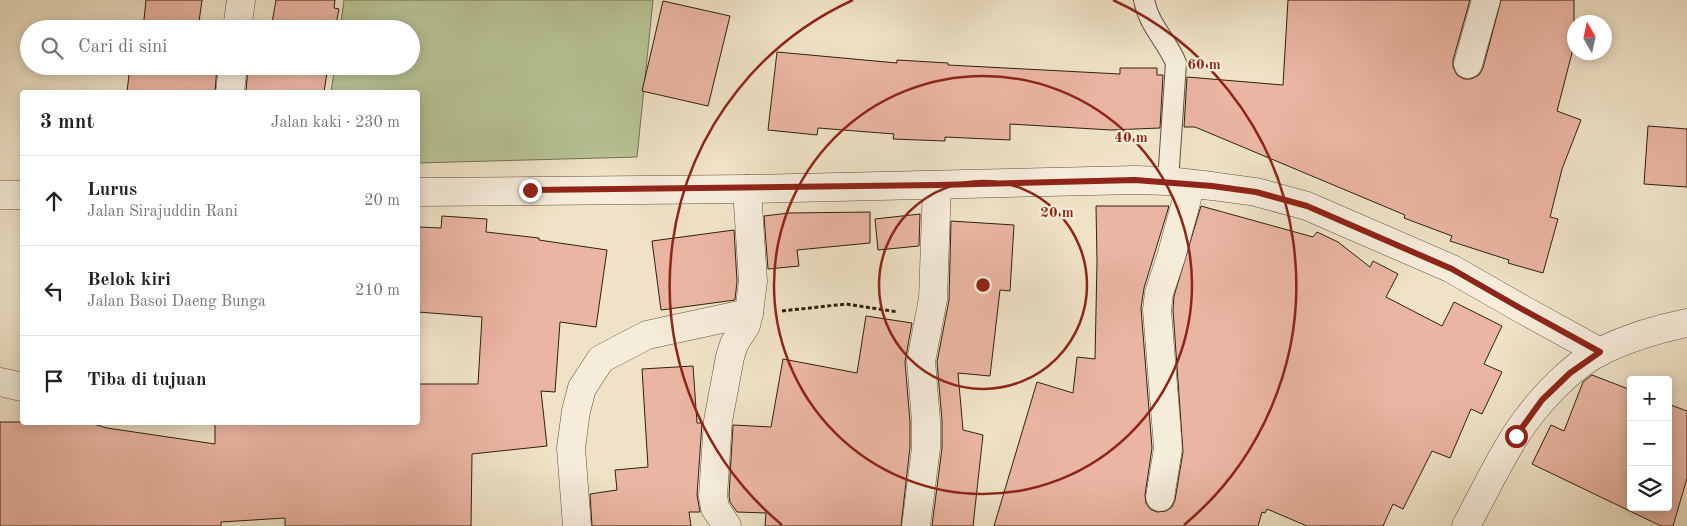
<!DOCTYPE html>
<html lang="id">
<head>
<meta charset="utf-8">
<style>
	body { margin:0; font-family:"Old Standard TT",serif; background:#f6f6f6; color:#202124 }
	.controls { position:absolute; right:15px; bottom:15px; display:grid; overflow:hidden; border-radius:5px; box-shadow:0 2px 12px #0003 }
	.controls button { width:45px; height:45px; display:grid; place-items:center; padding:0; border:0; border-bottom:1px solid #e0e0e0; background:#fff; color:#202124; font:25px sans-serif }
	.compass { position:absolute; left:1567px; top:15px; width:45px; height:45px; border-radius:50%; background:#fff; box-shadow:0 2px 12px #0003; rotate:351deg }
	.stop { position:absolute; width:15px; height:15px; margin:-11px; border:4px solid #8f2418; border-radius:50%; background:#fff }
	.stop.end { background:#8f2418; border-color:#fff; box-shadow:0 1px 5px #0008 }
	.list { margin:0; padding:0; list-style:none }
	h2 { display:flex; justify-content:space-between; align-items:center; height:65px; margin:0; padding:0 20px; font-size:21px }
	h2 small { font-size:16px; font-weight:400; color:#757577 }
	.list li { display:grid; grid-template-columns:32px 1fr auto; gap:15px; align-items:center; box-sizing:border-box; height:90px; padding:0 20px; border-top:1px solid #e0e0e0 }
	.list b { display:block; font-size:19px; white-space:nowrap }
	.list p { margin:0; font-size:16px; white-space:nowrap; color:#757577 }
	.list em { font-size:16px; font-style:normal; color:#757577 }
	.icon { flex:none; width:28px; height:28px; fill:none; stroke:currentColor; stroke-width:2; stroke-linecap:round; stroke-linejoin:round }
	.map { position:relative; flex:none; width:1687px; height:526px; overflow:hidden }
	.search { position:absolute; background:#fff; box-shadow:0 2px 12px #0003; left:20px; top:20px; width:400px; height:55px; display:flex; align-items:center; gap:12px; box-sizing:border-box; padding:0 18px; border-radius:28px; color:#757577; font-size:19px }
	.panel { position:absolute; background:#fff; box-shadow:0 2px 12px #0003; left:20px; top:90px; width:400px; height:335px; border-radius:5px }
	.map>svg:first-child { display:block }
</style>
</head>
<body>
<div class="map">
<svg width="1687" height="526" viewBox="0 0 1687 526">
	<rect width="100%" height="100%" fill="#efe2c6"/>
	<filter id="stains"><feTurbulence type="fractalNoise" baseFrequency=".004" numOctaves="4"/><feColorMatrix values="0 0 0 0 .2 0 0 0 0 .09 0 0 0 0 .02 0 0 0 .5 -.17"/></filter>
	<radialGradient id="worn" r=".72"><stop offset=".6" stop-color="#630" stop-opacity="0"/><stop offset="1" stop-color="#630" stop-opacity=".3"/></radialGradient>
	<path fill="#b7c496" stroke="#727253" d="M 344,0 L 653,0 L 637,157 L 418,163 L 418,92 L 331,92 L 335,66 L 411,66 L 411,29 L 340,29 Z"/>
	<g fill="#eab5a2" stroke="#2d2110">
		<path d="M 146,0 L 202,0 L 198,29 L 143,29 Z"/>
		<path d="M 276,0 L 335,0 L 334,8 L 339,9 L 335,29 L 271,29 Z"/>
		<path d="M 1288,0 L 1470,0 L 1453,60 L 1453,67 L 1457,75 L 1464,79 L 1471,79 L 1479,75 L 1483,68 L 1501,0 L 1574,0 L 1574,45 L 1557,111 L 1581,120 L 1562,169 L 1550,217 L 1558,219 L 1543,273 L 1508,263 L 1509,260 L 1450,241 L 1452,236 L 1404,218 L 1405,215 L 1195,127 L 1184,127 L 1187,77 L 1283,85 Z"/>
		<path d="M 663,1 L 730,16 L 708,106 L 642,91 Z"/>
		<path d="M 777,52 L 897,63 L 897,60 L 948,63 L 948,65 L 1120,74 L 1120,68 L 1157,68 L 1157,75 L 1163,75 L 1160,128 L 1111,130 L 1010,124 L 1010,140 L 945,137 L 945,141 L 893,139 L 894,134 L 818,128 L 817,135 L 768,130 Z"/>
		<path d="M 130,66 L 217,66 L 215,92 L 127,92 Z"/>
		<path d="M 248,66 L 328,66 L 324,92 L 246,92 Z"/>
		<path d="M 1648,126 L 1687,129 L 1687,187 L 1644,184 Z"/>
		<path d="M 1096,206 L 1169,206 L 1144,288 L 1141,308 L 1152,448 L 1145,495 L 1146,503 L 1150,509 L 1157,512 L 1166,511 L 1172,507 L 1175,500 L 1183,452 L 1173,310 L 1174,296 L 1201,206 L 1313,237 L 1317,232 L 1338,242 L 1370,267 L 1373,261 L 1398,274 L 1386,297 L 1442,326 L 1454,302 L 1502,326 L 1484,364 L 1502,372 L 1482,414 L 1471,409 L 1450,458 L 1432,451 L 1403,509 L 1393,504 L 1383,526 L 1307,526 L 1267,509 L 1265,513 L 1262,512 L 1258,526 L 994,526 L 1037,382 L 1073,393 L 1077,357 L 1095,359 L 1097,262 Z"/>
		<path d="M 870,212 L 870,243 L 797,250 L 799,266 L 768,269 L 764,216 L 789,213 Z"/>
		<path d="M 920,214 L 919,246 L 878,250 L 875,219 Z"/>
		<path d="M 442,216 L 487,219 L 486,232 L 539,238 L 539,240 L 607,250 L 596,327 L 560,322 L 555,392 L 541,391 L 547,446 L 472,454 L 471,526 L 285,526 L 285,518 L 221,522 L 221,526 L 0,526 L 0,422 L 87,422 L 107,428 L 215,444 L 215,422 L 418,422 L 418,384 L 478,384 L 482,317 L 418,312 L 418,227 L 441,228 Z"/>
		<path d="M 951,221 L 1014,225 L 1010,291 L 1000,290 L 990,376 L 958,373 L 963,430 L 983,435 L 973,526 L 932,526 L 942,448 L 942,420 L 937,362 L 949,300 Z"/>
		<path d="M 734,230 L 737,281 L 735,300 L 661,310 L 652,241 Z"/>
		<path d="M 866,316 L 912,323 L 905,362 L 910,422 L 910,447 L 901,526 L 765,526 L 766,513 L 737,512 L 730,502 L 729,495 L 733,425 L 771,427 L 783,359 L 857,373 Z"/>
		<path d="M 693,366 L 697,423 L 702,423 L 697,495 L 700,512 L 689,512 L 691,526 L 592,526 L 590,494 L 617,490 L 615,470 L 648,467 L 642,369 Z"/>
		<path d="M 1592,375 L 1631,390 L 1631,507 L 1668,507 L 1668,404 L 1687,411 L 1687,478 L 1673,526 L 1661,526 L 1532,464 L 1551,425 L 1564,431 L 1583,382 Z"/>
	</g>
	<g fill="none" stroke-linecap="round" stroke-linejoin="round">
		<defs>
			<path id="service" d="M 1144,0 C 1149,26 1166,39 1176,63 L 1168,181"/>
			<g id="minor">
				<path d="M 237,29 L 241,0"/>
				<path d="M 1468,64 L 1486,0"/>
				<path d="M 230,92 L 233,66"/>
				<path d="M 0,382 L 22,387"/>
				<path d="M 1160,497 L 1168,449 L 1167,434 L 1157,310 L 1159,293 L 1171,257 L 1191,184"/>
				<path d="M 577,526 L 571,448 L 576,411 L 582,388 L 601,359 L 647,335 L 749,313"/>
				<path d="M 727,526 L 715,508 L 713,496 L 718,421 L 730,357 L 734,344 L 746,325 L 749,313 L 753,281 L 747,189"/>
				<path d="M 916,526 L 926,448 L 926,421 L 921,361 L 933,299 L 937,185"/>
			</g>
			<g id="tertiary">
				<path d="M 418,192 L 747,189 L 1135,180 L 1168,181 L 1212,186 L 1256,192 L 1307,206 L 1452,269 L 1520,308 L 1600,352"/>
				<path d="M 0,195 L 22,195"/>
				<path d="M 1466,526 C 1482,496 1497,465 1515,436 C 1535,405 1568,368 1601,351 C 1628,338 1657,329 1687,323"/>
			</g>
		</defs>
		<use href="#service" stroke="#5e513e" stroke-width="22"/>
		<use href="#minor" stroke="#5e513e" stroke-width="29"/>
		<use href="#tertiary" stroke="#5e513e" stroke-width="29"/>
		<path stroke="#2d2110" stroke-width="3" stroke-dasharray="4 2.5" stroke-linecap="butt" d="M 782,311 L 846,304 L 898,312"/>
		<use href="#service" stroke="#f5ecda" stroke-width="20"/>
		<use href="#minor" stroke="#f5ecda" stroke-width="28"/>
		<use href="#tertiary" stroke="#f5ecda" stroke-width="28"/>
	</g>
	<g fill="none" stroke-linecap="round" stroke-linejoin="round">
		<path stroke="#8f2418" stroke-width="6" d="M 530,190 L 937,185 L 1135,180 L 1212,186 L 1256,192 L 1307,206 L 1452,269 L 1520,308 L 1600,352 L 1570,373 L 1542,400 L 1516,436"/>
	</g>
	<g fill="none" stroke="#8f2418" stroke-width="2.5">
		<circle cx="983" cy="285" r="104"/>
		<circle cx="983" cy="285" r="209"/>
		<path d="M782 525A313 313 0 0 1 853 0M1113 0A313 313 0 0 1 1184 525"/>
	</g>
	<circle cx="983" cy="285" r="8" fill="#8f2418" stroke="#f5ecda" stroke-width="2.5"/>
	<g font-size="15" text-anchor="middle" font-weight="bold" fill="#8f2418" stroke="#f5ecda" stroke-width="4.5" stroke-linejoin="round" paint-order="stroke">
		<text x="1204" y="69">60 m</text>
		<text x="1131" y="142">40 m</text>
		<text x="1057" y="217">20 m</text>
	</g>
	<rect width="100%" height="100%" filter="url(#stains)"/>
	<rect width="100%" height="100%" fill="url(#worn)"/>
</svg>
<div class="controls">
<button>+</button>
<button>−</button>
<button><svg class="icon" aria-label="layers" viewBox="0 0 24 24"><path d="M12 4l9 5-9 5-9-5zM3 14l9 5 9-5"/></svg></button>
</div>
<svg class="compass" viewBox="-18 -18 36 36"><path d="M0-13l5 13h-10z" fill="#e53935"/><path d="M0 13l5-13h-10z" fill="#757577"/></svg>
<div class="stop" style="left:1516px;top:436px"></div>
<div class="stop end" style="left:530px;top:190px"></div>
<div class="search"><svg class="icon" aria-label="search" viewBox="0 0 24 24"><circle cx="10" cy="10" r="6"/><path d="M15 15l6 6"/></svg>Cari di sini</div>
<section class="panel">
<h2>3 mnt<small>Jalan kaki · 230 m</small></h2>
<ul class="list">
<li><svg class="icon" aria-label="ahead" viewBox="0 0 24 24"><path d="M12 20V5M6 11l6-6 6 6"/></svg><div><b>Lurus</b><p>Jalan Sirajuddin Rani</p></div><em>20 m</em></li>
<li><svg class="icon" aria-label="left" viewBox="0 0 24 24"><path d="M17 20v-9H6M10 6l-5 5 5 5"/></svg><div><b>Belok kiri</b><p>Jalan Basoi Daeng Bunga</p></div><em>210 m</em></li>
<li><svg class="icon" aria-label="arrive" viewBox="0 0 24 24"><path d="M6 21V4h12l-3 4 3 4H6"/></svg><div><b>Tiba di tujuan</b></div></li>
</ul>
</section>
</div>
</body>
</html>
